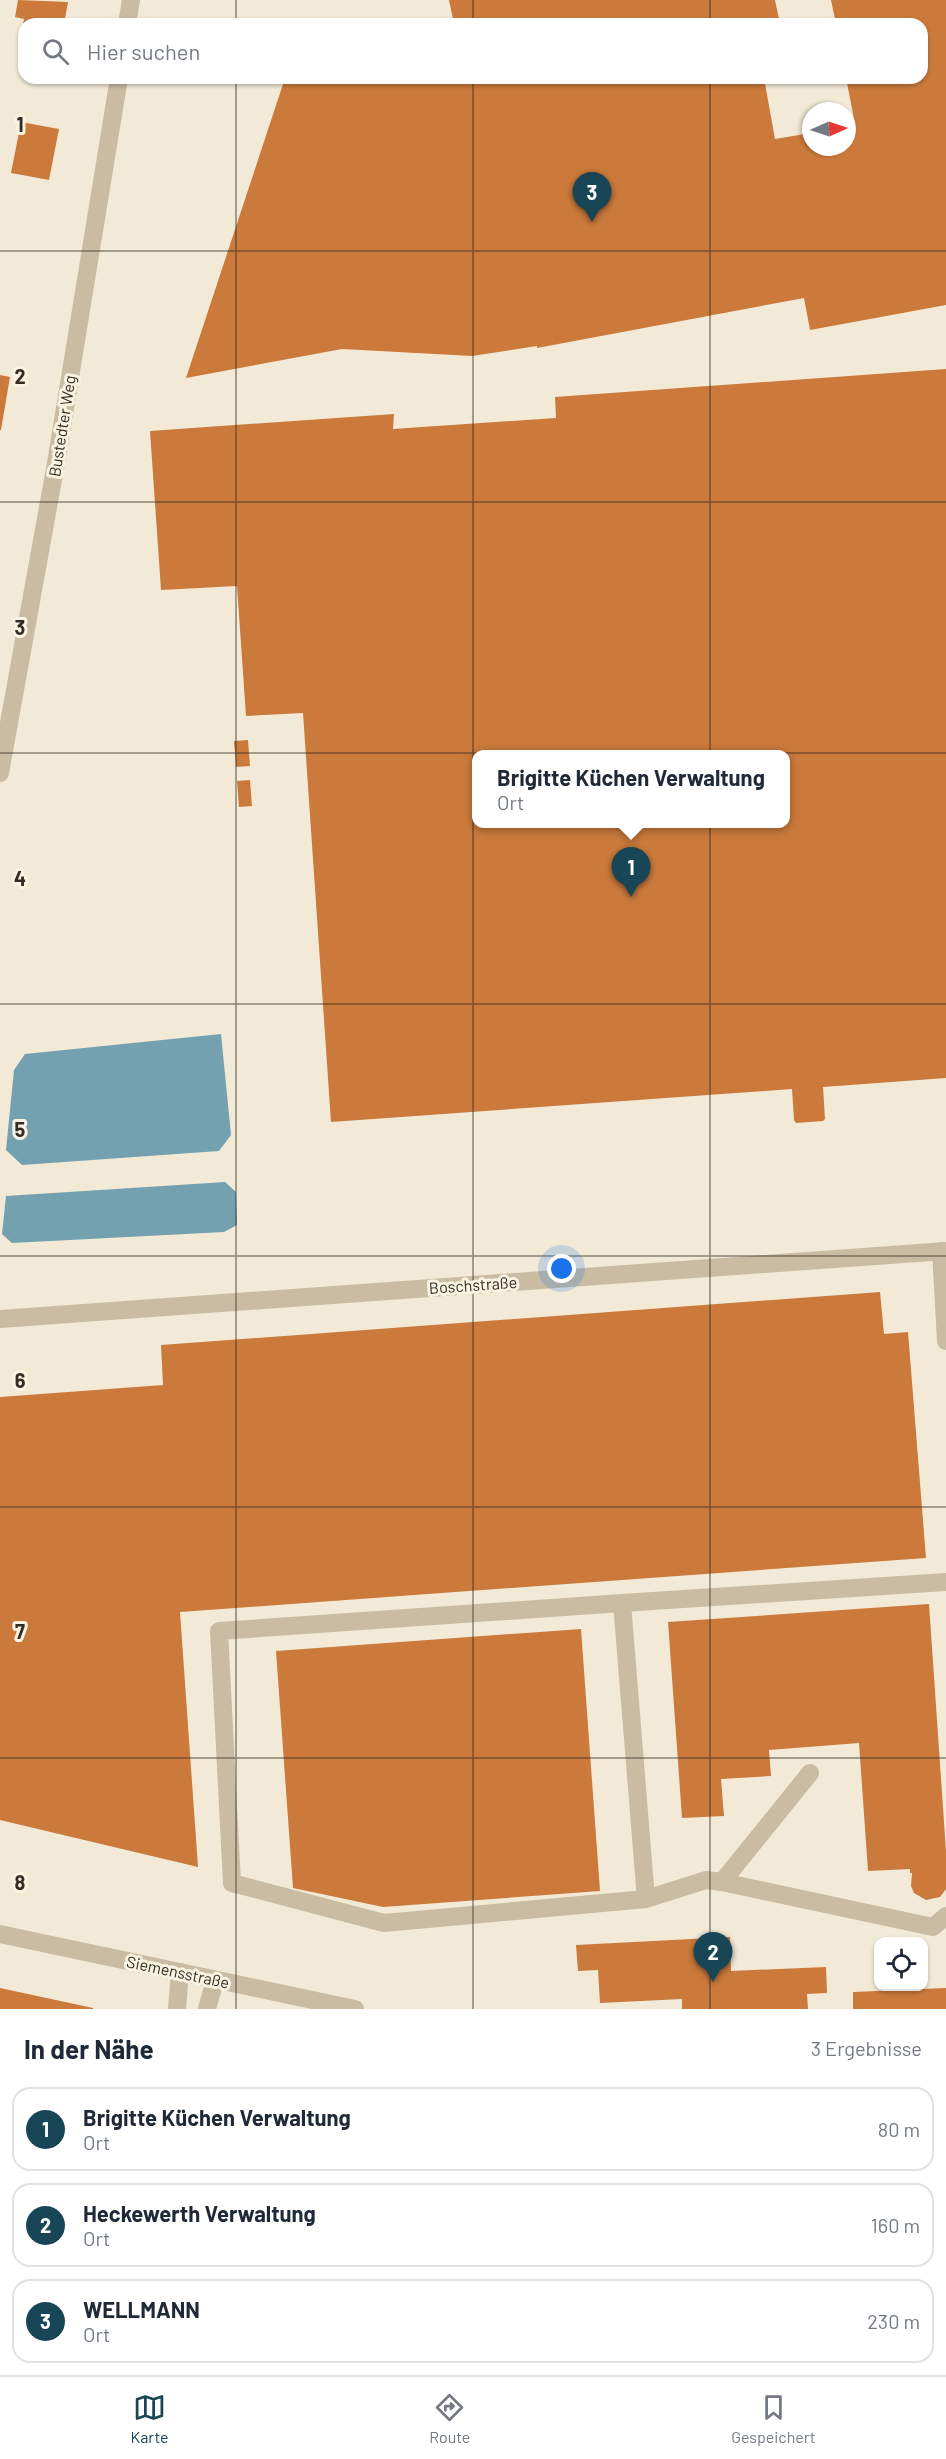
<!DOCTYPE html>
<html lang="de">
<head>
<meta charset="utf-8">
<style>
	body { margin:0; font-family:Barlow,sans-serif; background:#f6f6f7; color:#1f2937 }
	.controls { position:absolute; right:18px; bottom:18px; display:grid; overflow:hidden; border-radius:12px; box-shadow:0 2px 4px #0004 }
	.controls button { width:54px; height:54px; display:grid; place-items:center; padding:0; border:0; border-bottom:2px solid #e0e1e3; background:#fff; color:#1f2937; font:30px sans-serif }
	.compass { position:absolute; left:802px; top:102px; width:54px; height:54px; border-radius:50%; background:#fff; box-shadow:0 2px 4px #0004; rotate:87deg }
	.you { position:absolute; left:562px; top:1269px; width:21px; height:21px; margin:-15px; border:4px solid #fff; border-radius:50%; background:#1a73e8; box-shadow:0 0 0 9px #1a73e833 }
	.badge { display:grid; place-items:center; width:39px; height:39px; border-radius:50%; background:#194656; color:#fff; font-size:20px; font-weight:700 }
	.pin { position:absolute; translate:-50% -50px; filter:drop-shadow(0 2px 3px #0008) }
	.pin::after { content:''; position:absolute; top:32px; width:21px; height:18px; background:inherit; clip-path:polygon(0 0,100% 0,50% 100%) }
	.popup { position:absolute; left:472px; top:750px; width:318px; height:78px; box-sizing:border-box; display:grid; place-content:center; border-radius:12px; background:#fff; filter:drop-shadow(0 2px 4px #0005); font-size:20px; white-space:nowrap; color:#747a83 }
	.popup b { font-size:22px; color:#1f2937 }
	.popup::after { content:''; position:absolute; left:50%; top:100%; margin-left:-12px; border:12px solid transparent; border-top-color:#fff }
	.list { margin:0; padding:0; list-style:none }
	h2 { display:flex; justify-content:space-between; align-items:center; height:78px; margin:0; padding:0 24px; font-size:26px }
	h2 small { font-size:20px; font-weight:400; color:#747a83 }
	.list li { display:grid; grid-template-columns:39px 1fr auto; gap:18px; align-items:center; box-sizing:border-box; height:84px; margin:0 12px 12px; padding:0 12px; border:2px solid #e0e1e3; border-radius:18px }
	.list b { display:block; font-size:22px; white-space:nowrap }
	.list p { margin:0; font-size:20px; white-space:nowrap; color:#747a83 }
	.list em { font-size:20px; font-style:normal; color:#747a83 }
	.icon { flex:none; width:33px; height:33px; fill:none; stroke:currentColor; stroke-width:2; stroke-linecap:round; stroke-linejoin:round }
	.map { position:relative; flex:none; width:946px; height:2009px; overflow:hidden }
	.search { position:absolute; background:#fff; box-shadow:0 2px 4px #0004; left:18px; right:18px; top:18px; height:66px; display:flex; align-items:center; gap:15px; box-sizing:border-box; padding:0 21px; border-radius:18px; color:#747a83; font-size:22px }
	.sheet { height:366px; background:#fff }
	nav { display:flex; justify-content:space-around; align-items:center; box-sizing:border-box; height:84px; border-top:2px solid #e0e1e3; background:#fff; font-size:16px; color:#747a83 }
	nav a { display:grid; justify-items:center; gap:3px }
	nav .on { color:#194656 }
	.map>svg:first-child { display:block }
</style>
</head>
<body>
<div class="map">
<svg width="946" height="2009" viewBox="0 0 946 2009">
	<rect width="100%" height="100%" fill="#f2ead6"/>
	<g fill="#74a1af">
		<path d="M 221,1034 L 231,1135 L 219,1151 L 22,1165 L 6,1150 L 14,1070 L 25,1054 Z"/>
		<path d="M 225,1182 L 236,1192 L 237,1225 L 224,1232 L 12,1243 L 2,1234 L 6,1196 Z"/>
	</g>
	<g fill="#cb7a3b" fill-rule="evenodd">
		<path d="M 18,0 L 68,2 L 64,24 L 23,24 L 24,19 L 15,17 Z"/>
		<path d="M 449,0 L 775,0 L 780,24 L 454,24 Z"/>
		<path d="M 831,0 L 946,0 L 946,305 L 810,330 L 804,298 L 537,348 L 537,346 L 472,356 L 342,349 L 186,378 L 285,78 L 764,78 L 775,139 L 811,133 L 811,147 L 847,147 L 847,126 L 855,124 L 846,78 L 922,78 L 922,24 L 836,24 Z"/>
		<path d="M 23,24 L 24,24 L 24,53 L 18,52 Z"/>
		<path d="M 21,122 L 59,129 L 49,180 L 11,173 Z"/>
		<path d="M 946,369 L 946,1078 L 823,1087 L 825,1119 L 823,1121 L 796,1123 L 794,1120 L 792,1089 L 331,1122 L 303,713 L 246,716 L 237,586 L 161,590 L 150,431 L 394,414 L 393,429 L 556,418 L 555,397 ZM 476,754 L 786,754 L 786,824 L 476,824 Z"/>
		<path d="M 0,375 L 10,377 L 1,430 L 0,430 Z"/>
		<path d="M 248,740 L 250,766 L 236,767 L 234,741 Z"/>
		<path d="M 250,780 L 252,806 L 239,807 L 237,781 Z"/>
		<path d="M 880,1292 L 884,1334 L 908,1332 L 926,1558 L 180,1612 L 198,1867 L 0,1820 L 0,1397 L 163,1385 L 161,1345 Z"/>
		<path d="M 929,1604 L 946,1851 L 946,1889 L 940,1897 L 926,1900 L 914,1893 L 911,1886 L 912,1873 L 910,1873 L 910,1869 L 868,1871 L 859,1743 L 769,1750 L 771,1776 L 721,1779 L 724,1816 L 682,1818 L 668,1622 Z"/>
		<path d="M 581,1629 L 600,1891 L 383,1907 L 293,1888 L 276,1651 Z"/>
		<path d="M 730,1937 L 731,1971 L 826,1967 L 827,1993 L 807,1994 L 808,2009 L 682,2009 L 682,1999 L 600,2003 L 598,1970 L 578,1971 L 576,1945 Z"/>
		<path d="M 0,1988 L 93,2008 L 93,2009 L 0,2009 Z"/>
		<path d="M 946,1988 L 946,2009 L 853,2009 L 853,1992 Z"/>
	</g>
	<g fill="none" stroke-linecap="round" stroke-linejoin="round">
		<g stroke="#cabca2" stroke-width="18">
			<path d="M 127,24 L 131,0"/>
			<path d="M 0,773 L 56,463 L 119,78"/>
			<path d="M 941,1251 L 946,1341"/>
			<path d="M 0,1319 L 946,1251"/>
			<path d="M 622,1603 L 219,1631 L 232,1883 L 384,1923 L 646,1899"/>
			<path d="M 810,1773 L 722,1882 L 706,1880 L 646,1899 L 622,1603 L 946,1582"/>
			<path d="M 722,1882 L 933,1927 L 946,1916"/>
			<path d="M 0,1934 L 355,2009"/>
			<path d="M 177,2009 L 180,1972"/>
			<path d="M 207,2009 L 215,1980"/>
		</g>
	</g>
	<path fill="none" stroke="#342c25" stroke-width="1.5" stroke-opacity="0.55" d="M 236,0 L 236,24M 473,0 L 473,24M 710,0 L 710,24M 236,78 L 236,2009M 473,78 L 473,2009M 710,78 L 710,2009M 0,251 L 946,251M 0,502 L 946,502M 0,753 L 946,753M 0,1004 L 946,1004M 0,1256 L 946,1256M 0,1507 L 946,1507M 0,1758 L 946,1758"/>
	<g text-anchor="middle" stroke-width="6" stroke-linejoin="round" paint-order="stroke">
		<g font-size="16" fill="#342c25" stroke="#f9f3e2">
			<text transform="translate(62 426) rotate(-81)" y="6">Bustedter Weg</text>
			<text transform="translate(473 1285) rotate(-4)" y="6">Boschstraße</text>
			<text transform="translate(178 1972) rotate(12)" y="6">Siemensstraße</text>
		</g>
	</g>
	<g font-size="20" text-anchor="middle" font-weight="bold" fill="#342c25" stroke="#f9f3e2" stroke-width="6" stroke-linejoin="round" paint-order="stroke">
		<text x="20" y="132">1</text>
		<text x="20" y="384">2</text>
		<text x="20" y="635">3</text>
		<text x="20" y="886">4</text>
		<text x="20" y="1137">5</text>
		<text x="20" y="1388">6</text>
		<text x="20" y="1639">7</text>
		<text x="20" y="1890">8</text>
	</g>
</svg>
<div class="controls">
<button><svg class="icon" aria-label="locate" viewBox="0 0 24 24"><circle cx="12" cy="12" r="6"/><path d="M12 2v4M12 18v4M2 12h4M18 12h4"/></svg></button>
</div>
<svg class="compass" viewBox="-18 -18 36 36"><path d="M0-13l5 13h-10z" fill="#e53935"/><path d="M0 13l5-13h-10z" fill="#747a83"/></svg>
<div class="you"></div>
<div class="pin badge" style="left:631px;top:897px">1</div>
<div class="popup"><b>Brigitte Küchen Verwaltung</b>Ort</div>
<div class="pin badge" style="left:713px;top:1982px">2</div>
<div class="pin badge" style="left:592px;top:222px">3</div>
<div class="search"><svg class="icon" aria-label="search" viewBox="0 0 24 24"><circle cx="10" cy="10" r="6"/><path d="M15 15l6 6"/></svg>Hier suchen</div>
</div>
<section class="sheet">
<h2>In der Nähe<small>3 Ergebnisse</small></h2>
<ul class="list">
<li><span class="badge">1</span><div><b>Brigitte Küchen Verwaltung</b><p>Ort</p></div><em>80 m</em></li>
<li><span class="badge">2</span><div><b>Heckewerth Verwaltung</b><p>Ort</p></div><em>160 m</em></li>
<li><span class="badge">3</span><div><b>WELLMANN</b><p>Ort</p></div><em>230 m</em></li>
</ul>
</section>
<nav>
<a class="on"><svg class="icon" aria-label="map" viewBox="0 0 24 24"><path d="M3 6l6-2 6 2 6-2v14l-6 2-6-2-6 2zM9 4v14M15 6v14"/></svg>Karte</a>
<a><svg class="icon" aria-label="directions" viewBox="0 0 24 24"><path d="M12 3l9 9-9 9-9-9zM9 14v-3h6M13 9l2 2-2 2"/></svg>Route</a>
<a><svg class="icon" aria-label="saved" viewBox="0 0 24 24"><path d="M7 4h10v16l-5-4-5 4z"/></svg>Gespeichert</a>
</nav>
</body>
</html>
